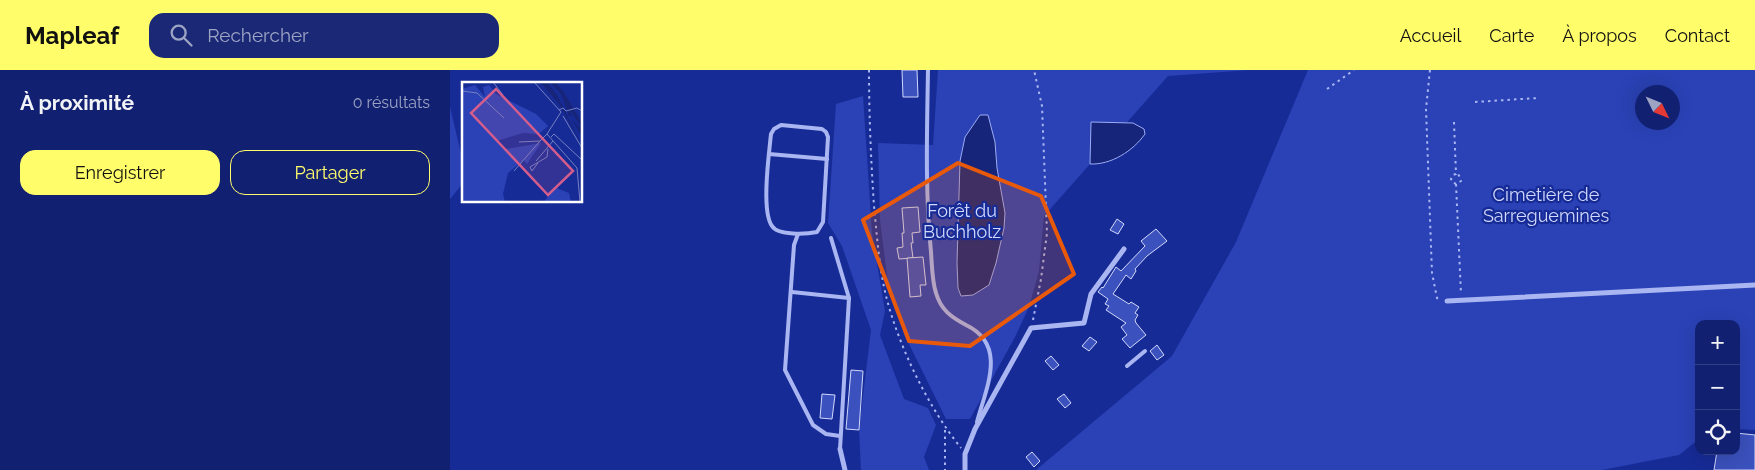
<!DOCTYPE html>
<html lang="fr">
<head>
<meta charset="utf-8">
<style>
	body { margin:0; font-family:Raleway,sans-serif; background:#1a2876; color:#f1f3f6 }
	.controls { position:absolute; right:15px; bottom:15px; display:grid; overflow:hidden; border-radius:10px; box-shadow:0 5px 20px #0002 }
	.controls button { width:45px; height:45px; display:grid; place-items:center; padding:0; border:0; border-bottom:1px solid #303e84; background:#112071; color:#f1f3f6; font:25px sans-serif }
	.compass { position:absolute; left:1185px; top:15px; width:45px; height:45px; border-radius:50%; background:#112071; box-shadow:0 5px 20px #0002; rotate:133deg }
	.list { margin:0; padding:0; list-style:none }
	h2 { display:flex; justify-content:space-between; align-items:center; height:65px; margin:0; padding:0 20px; font-size:21px }
	h2 small { font-size:16px; font-weight:400; color:#9ca3c3 }
	.actions { display:flex; gap:10px; padding:15px 20px }
	.actions a { flex:1; padding:11px 0; border:1px solid #fffd6a; border-radius:15px; text-align:center; font-size:18px; color:#fffd6a }
	.actions .main { background:#fffd6a; color:#111 }
	.icon { flex:none; width:28px; height:28px; fill:none; stroke:currentColor; stroke-width:2; stroke-linecap:round; stroke-linejoin:round }
	.map { position:relative; flex:none; width:1305px; height:400px; overflow:hidden }
	header { display:flex; align-items:center; gap:30px; box-sizing:border-box; height:70px; padding:0 25px; background:#fffd6a; color:#111 }
	header strong { font-size:24px }
	nav { display:flex; gap:28px; margin-inline-start:auto; font-size:18px }
	.search { width:350px; height:45px; background:#1a2876; display:flex; align-items:center; gap:12px; box-sizing:border-box; padding:0 18px; border-radius:15px; color:#9ca3c3; font-size:19px }
	main { display:flex }
	aside { flex:1; background:#112071 }
	.map>svg:first-child { display:block }
</style>
</head>
<body>
<header>
<strong>Mapleaf</strong>
<div class="search"><svg class="icon" aria-label="search" viewBox="0 0 24 24"><circle cx="10" cy="10" r="6"/><path d="M15 15l6 6"/></svg>Rechercher</div>
<nav><a>Accueil</a><a>Carte</a><a>À propos</a><a>Contact</a></nav>
</header>
<main>
<aside>
<h2>À proximité<small>0 résultats</small></h2>
<ul class="list">
</ul>
<div class="actions"><a class="main">Enregistrer</a><a>Partager</a></div>
</aside>
<div class="map">
<svg width="1305" height="400" viewBox="0 0 1305 400">
	<rect width="100%" height="100%" fill="#172b97"/>
	<g fill="#2a42b6" fill-rule="evenodd">
		<path d="M 488,0 L 800,0 L 718,6 L 594,146 L 589,201 L 579,237 L 565,267 L 520,349 L 496,349 L 454,264 L 438,213 L 430,150 L 428,73 L 483,75 Z"/>
		<path d="M 858,0 L 1305,0 L 1305,360 L 1286,359 L 1286,254 L 1249,254 L 1249,369 L 1229,385 L 1152,400 L 586,400 L 722,286 L 786,172 ZM 1192,22 L 1222,22 L 1222,52 L 1192,52 Z"/>
		<path d="M 413,26 L 422,163 L 435,241 L 430,265 L 454,329 L 478,338 L 486,355 L 474,387 L 479,400 L 411,400 L 409,359 L 421,260 L 392,176 L 378,153 L 386,34 Z"/>
		<path d="M 0,37 L 14,96 L 14,112 L 0,129 Z"/>
	</g>
	<g fill="#162579" stroke="#9cacf4">
		<path d="M 530,45 L 538,45 L 545,72 L 547,98 L 555,143 L 554,158 L 546,193 L 539,215 L 523,225 L 511,226 L 508,218 L 507,193 L 510,91 L 515,67 Z"/>
		<path d="M 641,52 L 683,53 L 694,59 L 695,64 C 683,81 661,95 640,94 Z"/>
	</g>
	<g fill="#3b51bd" stroke="#d1d8fc">
		<path d="M 452,0 L 467,0 L 468,27 L 453,27 Z"/>
		<path d="M 468,137 L 470,162 L 462,163 L 463,173 L 461,173 L 463,188 L 449,189 L 447,178 L 453,177 L 452,163 L 454,163 L 452,138 Z"/>
		<path d="M 667,149 L 674,154 L 668,164 L 660,160 Z"/>
		<path d="M 706,159 L 717,171 L 697,186 L 685,199 L 686,201 L 681,209 L 676,205 L 663,224 L 679,234 L 681,232 L 689,237 L 685,243 L 688,245 L 685,250 L 686,253 L 696,265 L 680,278 L 672,269 L 677,265 L 671,257 L 676,253 L 656,240 L 659,236 L 655,234 L 658,229 L 648,222 L 652,217 L 653,218 L 666,197 L 671,201 L 695,176 L 691,171 Z"/>
		<path d="M 473,187 L 476,215 L 470,215 L 471,226 L 460,227 L 457,188 Z"/>
		<path d="M 640,267 L 647,272 L 639,281 L 632,276 Z"/>
		<path d="M 707,275 L 714,285 L 707,290 L 700,281 Z"/>
		<path d="M 601,286 L 609,295 L 603,300 L 595,291 Z"/>
		<path d="M 401,300 L 413,301 L 409,360 L 396,359 Z"/>
		<path d="M 372,324 L 385,325 L 382,349 L 370,348 Z"/>
		<path d="M 614,324 L 621,333 L 615,338 L 607,329 Z"/>
		<path d="M 1286,363 L 1305,365 L 1305,400 L 1264,400 L 1267,381 L 1286,381 Z"/>
		<path d="M 582,382 L 590,391 L 584,397 L 576,387 Z"/>
	</g>
	<g fill="none" stroke-linecap="round" stroke-linejoin="round">
		<g stroke="#a9b6f1" stroke-width="2" stroke-dasharray="2.5 4" stroke-linecap="butt">
			<path d="M 419,0 C 419,46 421,91 424,136 C 427,166 429,197 436,226 C 449,277 478,337 511,378"/>
			<path d="M 980,0 L 976,39 L 982,203 L 987,228 L 991,230"/>
			<path d="M 877,19 L 904,0"/>
			<path d="M 1025,32 L 1088,28"/>
			<path d="M 1004,52 L 1006,104 L 1003,105 L 1001,109 L 1002,112 L 1006,114 L 1011,111 L 1011,109 L 1008,104 L 1006,104"/>
			<path d="M 1006,114 L 1011,224"/>
			<path d="M 583,250 L 591,209 L 597,163 L 592,36 L 584,0"/>
			<path d="M 495,360 L 495,400"/>
		</g>
		<g stroke="#a9b6f1" stroke-width="4">
			<path d="M 478,0 C 477,61 475,122 481,182 C 482,195 482,211 486,223 C 491,240 501,247 516,255 C 558,275 536,318 527,352"/>
			<path d="M 331,55 L 372,59 L 376,62 L 378,67 L 373,152 L 367,162 C 357,164 328,166 322,156 C 311,141 319,84 321,64 L 324,59 Z"/>
			<path d="M 319,84 L 377,89"/>
			<path d="M 348,164 L 344,175 L 335,300 L 363,355 L 376,364 L 390,366"/>
			<path d="M 381,168 L 399,228 L 390,379"/>
			<path d="M 342,222 L 399,228"/>
			<path d="M 677,296 L 695,281"/>
		</g>
		<g stroke="#a9b6f1" stroke-width="5">
			<path d="M 997,231 L 1305,215"/>
			<path d="M 390,379 L 395,400"/>
			<path d="M 515,400 L 515,384 L 525,359 L 581,258 L 634,253 L 641,224 L 674,179"/>
		</g>
	</g>
	<path fill="#e8590c" fill-opacity="0.2" stroke="#e8590c" stroke-width="4" stroke-linejoin="round" d="M 508,93 L 591,126 L 624,204 L 520,276 L 459,271 L 413,150 Z"/>
	<g text-anchor="middle" stroke-width="4.5" stroke-linejoin="round" paint-order="stroke">
		<g font-size="18" fill="#d1d8fc" stroke="#172b97">
			<text x="1096" y="131">Cimetière de<tspan x="1096" dy="21">Sarreguemines</tspan></text>
			<text x="512" y="147">Forêt du<tspan x="512" dy="21">Buchholz</tspan></text>
		</g>
	</g>
	<g transform="translate(12 12)">
		<rect width="120" height="120" fill="#172b97"/>
		<path d="M 13,3 L 23,15 L 21,5 L 27,3 L 34,12 L 74,32 L 86,44 L 77,52 L 61,51 L 35,59 L 44,67 L 79,61 L 65,82 L 62,78 L 46,91 L 41,112 L 43,120 L 0,120 L 0,7 ZM 92,105 L 107,111 L 109,120 L 82,120 Z" fill="#2a42b6"/>
		<path d="M 78,0 L 85,0 L 95,13 L 120,63 L 97,22 ZM 88,0 L 93,0 L 101,9 L 116,34 L 120,41 L 120,55 L 109,36 L 118,46 L 118,43 L 106,26 L 110,34 L 107,34 L 99,12 Z" fill="#162579"/>
		<path fill="none" stroke="#7480c1" stroke-width="1" d="M 31,0 L 41,13M 72,0 L 99,30 L 85,52 L 115,86 L 118,120M 0,9 L 15,11 L 42,36M 97,28 L 101,26 L 104,29 L 115,26 L 120,29M 101,34 L 120,66M 89,55 L 92,52 L 120,78M 57,60 L 78,59 L 85,52M 74,79 L 91,59M 76,81 L 70,89 L 68,85 L 85,75 L 86,67M 52,89 L 78,59"/>
		<path fill="#d45d8c" fill-opacity="0.15" stroke="#d45d8c" stroke-width="2.5" d="M 34,7 L 111,89 L 86,113 L 9,31 Z"/>
		<rect width="120" height="120" fill="none" stroke="#fff" stroke-width="2.5"/>
	</g>
</svg>
<div class="controls">
<button>+</button>
<button>−</button>
<button><svg class="icon" aria-label="locate" viewBox="0 0 24 24"><circle cx="12" cy="12" r="6"/><path d="M12 2v4M12 18v4M2 12h4M18 12h4"/></svg></button>
</div>
<svg class="compass" viewBox="-18 -18 36 36"><path d="M0-13l5 13h-10z" fill="#e53935"/><path d="M0 13l5-13h-10z" fill="#9ca3c3"/></svg>
</div>
</main>
</body>
</html>
